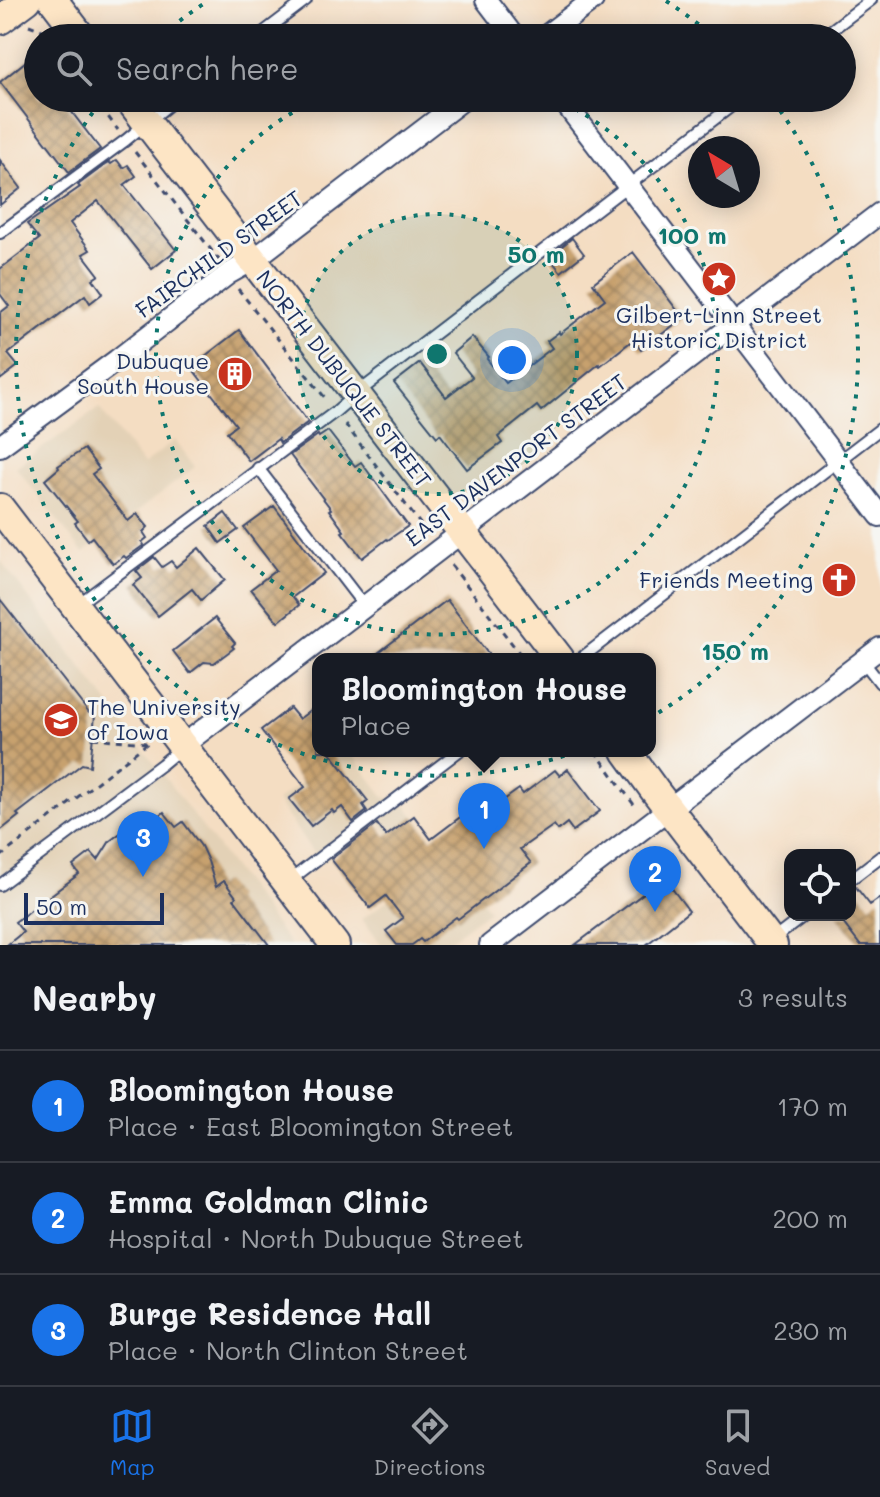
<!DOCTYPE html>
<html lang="en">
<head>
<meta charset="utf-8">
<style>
	body { margin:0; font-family:Mali,sans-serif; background:#242831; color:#f1f3f6 }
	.controls { position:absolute; right:24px; bottom:24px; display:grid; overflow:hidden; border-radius:16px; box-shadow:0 4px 20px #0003 }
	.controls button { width:72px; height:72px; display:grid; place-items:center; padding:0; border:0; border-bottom:2px solid #363941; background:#171b24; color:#f1f3f6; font:40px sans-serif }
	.compass { position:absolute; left:688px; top:136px; width:72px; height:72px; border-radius:50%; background:#171b24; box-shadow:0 4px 20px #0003; rotate:322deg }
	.scale { position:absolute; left:24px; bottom:20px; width:140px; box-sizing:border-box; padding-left:8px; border:4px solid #1b2f5e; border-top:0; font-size:22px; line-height:28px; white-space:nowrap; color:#1b2f5e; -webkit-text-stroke:6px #f6f6f2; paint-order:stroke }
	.you { position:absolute; left:512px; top:360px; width:28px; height:28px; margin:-20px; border:6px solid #fff; border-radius:50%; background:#1a73e8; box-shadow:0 0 0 12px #1a73e833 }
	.badge { display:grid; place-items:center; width:52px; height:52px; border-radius:50%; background:#1a73e8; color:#fff; font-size:26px; font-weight:700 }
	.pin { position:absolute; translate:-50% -66px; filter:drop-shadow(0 2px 4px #0008) }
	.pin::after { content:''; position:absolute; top:42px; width:28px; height:24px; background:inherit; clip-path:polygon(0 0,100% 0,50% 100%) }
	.popup { position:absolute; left:312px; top:653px; width:344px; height:104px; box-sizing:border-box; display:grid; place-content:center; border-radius:16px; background:#171b24; filter:drop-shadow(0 2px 6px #0005); font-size:26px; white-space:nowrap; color:#9ea1a6 }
	.popup b { font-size:30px; color:#f1f3f6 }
	.popup::after { content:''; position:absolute; left:50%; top:100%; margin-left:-16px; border:16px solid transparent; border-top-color:#171b24 }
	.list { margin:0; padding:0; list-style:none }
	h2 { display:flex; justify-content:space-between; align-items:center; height:104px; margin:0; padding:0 32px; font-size:34px }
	h2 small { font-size:26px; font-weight:400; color:#9ea1a6 }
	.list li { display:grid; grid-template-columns:52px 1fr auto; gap:24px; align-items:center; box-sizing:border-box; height:112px; padding:0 32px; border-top:2px solid #363941 }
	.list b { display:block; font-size:30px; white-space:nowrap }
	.list p { margin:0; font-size:26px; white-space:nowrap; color:#9ea1a6 }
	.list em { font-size:26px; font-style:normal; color:#9ea1a6 }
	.icon { flex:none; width:44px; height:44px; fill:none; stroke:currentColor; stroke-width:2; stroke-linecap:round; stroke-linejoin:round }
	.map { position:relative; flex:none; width:880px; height:945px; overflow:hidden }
	.search { position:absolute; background:#171b24; box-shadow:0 4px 20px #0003; left:24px; right:24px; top:24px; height:88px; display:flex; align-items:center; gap:20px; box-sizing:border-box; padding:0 28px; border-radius:44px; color:#9ea1a6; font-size:30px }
	.sheet { height:440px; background:#171b24 }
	nav { display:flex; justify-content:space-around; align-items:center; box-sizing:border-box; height:112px; border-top:2px solid #363941; background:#171b24; font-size:22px; color:#9ea1a6 }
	nav a { display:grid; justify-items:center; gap:4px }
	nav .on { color:#1a73e8 }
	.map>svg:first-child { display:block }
</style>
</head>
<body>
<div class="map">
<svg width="880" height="945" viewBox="0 0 880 945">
	<defs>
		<pattern id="building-cross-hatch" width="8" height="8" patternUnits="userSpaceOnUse" patternTransform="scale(2)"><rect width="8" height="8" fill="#c7a16e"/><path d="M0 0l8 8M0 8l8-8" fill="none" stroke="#a1845e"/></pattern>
	</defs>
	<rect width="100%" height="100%" fill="#f6f6f2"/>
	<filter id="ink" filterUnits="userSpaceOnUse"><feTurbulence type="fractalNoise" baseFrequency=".0125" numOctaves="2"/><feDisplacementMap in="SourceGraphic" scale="16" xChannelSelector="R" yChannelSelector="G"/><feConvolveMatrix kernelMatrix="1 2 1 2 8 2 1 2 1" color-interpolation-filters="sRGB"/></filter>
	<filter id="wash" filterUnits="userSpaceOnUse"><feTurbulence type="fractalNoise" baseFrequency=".006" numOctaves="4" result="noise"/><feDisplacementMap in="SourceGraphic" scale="32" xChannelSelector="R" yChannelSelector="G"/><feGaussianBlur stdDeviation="1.8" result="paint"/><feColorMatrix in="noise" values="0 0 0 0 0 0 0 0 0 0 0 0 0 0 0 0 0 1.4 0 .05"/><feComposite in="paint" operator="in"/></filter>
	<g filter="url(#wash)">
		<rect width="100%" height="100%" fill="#f4ddc2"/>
		<g fill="#e3d1b6">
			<path d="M 99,408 L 143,465 L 175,440 L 195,467 L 83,553 L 16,467 Z"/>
			<path d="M 0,560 L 216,845 L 290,945 L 0,945 Z"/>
			<path d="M 344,751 L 349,751 L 384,797 L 403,802 L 489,910 L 443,945 L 382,945 L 362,919 L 421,875 L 377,819 L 321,864 L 277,801 Z"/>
		</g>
		<g id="blocks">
			<g fill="url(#building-cross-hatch)">
				<path d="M 30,58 L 38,68 L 38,98 L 61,98 L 100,149 L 69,172 L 0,82 Z"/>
				<path d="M 0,160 L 21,188 L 0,205 Z"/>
				<path d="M 117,160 L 123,168 L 128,165 L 136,176 L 124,185 L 176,250 L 152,269 L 98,201 L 70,223 L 90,250 L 83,254 L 99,275 L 93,279 L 103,293 L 90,303 L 85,295 L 8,354 L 18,366 L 0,380 L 0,313 L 9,306 L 0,294 L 0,269 L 39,239 L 27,224 L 80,187 L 78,185 L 109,162 L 111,164 Z"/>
				<path d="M 572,238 L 584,254 L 561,272 L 549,257 Z"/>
				<path d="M 633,252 L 683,318 L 641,350 L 633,340 L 600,366 L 599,364 L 541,411 L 537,406 L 498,437 L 502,443 L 467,469 L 440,434 L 437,437 L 394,383 L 420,363 L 446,397 L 472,377 L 453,353 L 472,337 L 489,357 L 487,359 L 506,383 L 552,348 L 547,341 L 559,332 L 560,334 L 605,299 L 593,283 Z"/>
				<path d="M 239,330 L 308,422 L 280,443 L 278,439 L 249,461 L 227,432 L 236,425 L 191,367 Z"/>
				<path d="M 328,431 L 355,466 L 361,462 L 408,526 L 388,540 L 387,539 L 362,558 L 342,532 L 344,531 L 329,510 L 331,509 L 290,455 L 318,435 L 319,437 Z"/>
				<path d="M 84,449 L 99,469 L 92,474 L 128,521 L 137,514 L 148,527 L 143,532 L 147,538 L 142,542 L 144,545 L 126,558 L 124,556 L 113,564 L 92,537 L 88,540 L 75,523 L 78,521 L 45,480 L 59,468 L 58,466 Z"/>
				<path d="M 274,506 L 324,573 L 293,597 L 299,605 L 278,622 L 251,589 L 276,570 L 244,528 Z"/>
				<path d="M 225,513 L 238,530 L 220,543 L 208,526 Z"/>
				<path d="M 199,548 L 225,580 L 201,600 L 192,589 L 158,616 L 133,585 L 142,578 L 136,571 L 154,557 L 162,567 L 171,561 L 176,567 Z"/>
				<path d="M 0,599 L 89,713 L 95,715 L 90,766 L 82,764 L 17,814 L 19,816 L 0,831 Z"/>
				<path d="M 447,600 L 492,659 L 370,659 Z"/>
				<path d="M 215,618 L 235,643 L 232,646 L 234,648 L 214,663 L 204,662 L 190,673 L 173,651 Z"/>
				<path d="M 318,705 L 318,751 L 329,751 L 368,801 L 363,805 L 367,811 L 353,822 L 342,807 L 334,813 L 332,810 L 311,826 L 289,799 L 305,787 L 261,730 L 290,708 L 299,719 Z"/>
				<path d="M 568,769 L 600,811 L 573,831 L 567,823 L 558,830 L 554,825 L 520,849 L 531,863 L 458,919 L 456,917 L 423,942 L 420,939 L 412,945 L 397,945 L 386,931 L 403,918 L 386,896 L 370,908 L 331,859 L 377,824 L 386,836 L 414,816 L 431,839 L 483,800 L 490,810 L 519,789 L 523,794 L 555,770 L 560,776 Z"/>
				<path d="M 164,812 L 176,827 L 183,822 L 201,846 L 208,861 L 216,887 L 224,881 L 236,897 L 234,899 L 269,945 L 7,945 L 23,932 L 15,922 L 79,874 L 73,866 L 91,852 L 98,860 L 110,841 L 123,831 L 135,825 L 153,821 Z"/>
				<path d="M 664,878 L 689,911 L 646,945 L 575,945 Z"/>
				<path d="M 855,886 L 870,905 L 880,898 L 880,945 L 860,945 L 837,915 L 850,915 L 850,888 Z"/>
			</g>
		</g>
	</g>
	<g filter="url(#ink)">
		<use href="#blocks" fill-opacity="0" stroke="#3c496d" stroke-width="2"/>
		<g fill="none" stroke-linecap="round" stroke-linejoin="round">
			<defs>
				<g id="lane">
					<path d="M 256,38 L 306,0"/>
					<path d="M 821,38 L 871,0"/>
					<path d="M 0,233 L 126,140 L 177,98"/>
					<path d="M 258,468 L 365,607"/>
					<path d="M 77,605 L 335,412 L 356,394 L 742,98"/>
					<path d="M 580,659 L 880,429"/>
					<path d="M 863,661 L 880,683"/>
					<path d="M 850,880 L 880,857"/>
					<path d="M 289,881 L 459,751"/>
					<path d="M 0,885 L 162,764 L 180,749"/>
					<path d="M 771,941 L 805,915"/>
				</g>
				<g id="street">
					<path d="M 486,0 L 515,38"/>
					<path d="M 543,38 L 593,0"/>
					<path d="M 561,98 L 880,516"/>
					<path d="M 0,446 L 117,360 L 228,274 L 253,260 L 465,98"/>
					<path d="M 182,746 L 880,213"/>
					<path d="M 490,945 L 880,648"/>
				</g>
				<g id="secondary">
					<path d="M 53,0 L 82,38"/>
					<path d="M 0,20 L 27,0"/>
					<path d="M 128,98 L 560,659"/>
					<path d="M 0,508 L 335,945"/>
					<path d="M 626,751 L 655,791 L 773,945"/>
				</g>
			</defs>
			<use href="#lane" stroke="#3c496d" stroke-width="14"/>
			<use href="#street" stroke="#3c496d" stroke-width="24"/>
			<use href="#secondary" stroke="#3c496d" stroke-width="32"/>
			<g stroke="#3c496d" stroke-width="3" stroke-dasharray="6 6" stroke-linecap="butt">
				<path d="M 29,25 L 42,30 L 48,38"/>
				<path d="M 94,98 L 118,130"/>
				<path d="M 135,152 L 219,260"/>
				<path d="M 238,289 L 326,399"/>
				<path d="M 345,424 L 427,533"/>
				<path d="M 451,565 L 524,659"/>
				<path d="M 188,715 L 197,708"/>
				<path d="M 93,738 L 146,743"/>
				<path d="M 595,751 L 637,809"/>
				<path d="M 0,857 L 149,742"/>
			</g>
			<use href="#lane" stroke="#fff" stroke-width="10"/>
			<use href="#street" stroke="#fff" stroke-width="20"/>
			<use href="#secondary" stroke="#fde5c5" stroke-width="28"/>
		</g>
	</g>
	<circle cx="437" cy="354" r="140" fill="#0f766e" fill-opacity=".12"/>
	<g fill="none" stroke="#0f766e" stroke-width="4" stroke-dasharray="4 8">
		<circle cx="437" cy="354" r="140"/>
		<path d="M554 98A281 281 0 1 1 320 98"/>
		<path d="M161 36A421 421 0 0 1 208 1M666 1A421 421 0 0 1 713 36M773 101A421 421 0 1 1 101 101"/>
	</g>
	<defs>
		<symbol id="sight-disc" viewBox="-11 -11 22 22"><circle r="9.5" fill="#c8321e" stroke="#f6f6f2"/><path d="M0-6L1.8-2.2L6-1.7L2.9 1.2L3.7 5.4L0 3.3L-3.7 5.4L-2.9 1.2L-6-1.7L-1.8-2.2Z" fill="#fff"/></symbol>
		<symbol id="building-disc" viewBox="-11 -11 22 22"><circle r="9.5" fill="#c8321e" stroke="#f6f6f2"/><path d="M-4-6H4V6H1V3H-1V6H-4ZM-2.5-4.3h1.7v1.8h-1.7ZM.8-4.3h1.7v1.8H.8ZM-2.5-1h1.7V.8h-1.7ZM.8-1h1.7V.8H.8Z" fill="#fff"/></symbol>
		<symbol id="church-disc" viewBox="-11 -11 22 22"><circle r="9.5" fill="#c8321e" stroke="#f6f6f2"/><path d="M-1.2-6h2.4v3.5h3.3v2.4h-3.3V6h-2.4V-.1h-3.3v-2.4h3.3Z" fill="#fff"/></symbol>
		<symbol id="university-disc" viewBox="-11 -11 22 22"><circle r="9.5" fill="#c8321e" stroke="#f6f6f2"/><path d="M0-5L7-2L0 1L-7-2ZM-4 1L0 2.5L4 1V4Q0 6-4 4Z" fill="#fff"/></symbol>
	</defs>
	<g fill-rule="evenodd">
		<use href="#sight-disc" x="699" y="259" width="40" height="40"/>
		<use href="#building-disc" x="215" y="354" width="40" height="40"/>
		<use href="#church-disc" x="819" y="560" width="40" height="40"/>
		<use href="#university-disc" x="41" y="700" width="40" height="40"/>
	</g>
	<g text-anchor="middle" stroke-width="6" stroke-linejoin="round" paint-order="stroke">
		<g font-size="22" fill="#1b2f5e" stroke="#f6f6f2">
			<text transform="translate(219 254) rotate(-36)" y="8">FAIRCHILD STREET</text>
			<text transform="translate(344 379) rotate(52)" y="8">NORTH DUBUQUE STREET</text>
			<text transform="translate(516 460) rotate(-37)" y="8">EAST DAVENPORT STREET</text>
		</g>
		<g font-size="22" fill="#1b2f5e" stroke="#f6f6f2" text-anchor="end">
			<text x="719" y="323" text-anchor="middle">Gilbert-Linn Street<tspan x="719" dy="25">Historic District</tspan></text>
			<text x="209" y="369">Dubuque<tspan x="209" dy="25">South House</tspan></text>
			<text x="813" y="588">Friends Meeting</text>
			<text x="87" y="715" text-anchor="start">The University<tspan x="87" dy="25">of Iowa</tspan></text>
		</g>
	</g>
	<circle cx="437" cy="354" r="12" fill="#0f766e" stroke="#f6f6f2" stroke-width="4"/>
	<g font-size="24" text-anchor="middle" font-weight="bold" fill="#0f766e" stroke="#f6f6f2" stroke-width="6" stroke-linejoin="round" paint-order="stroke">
		<text x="692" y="244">100 m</text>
		<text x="536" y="263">50 m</text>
		<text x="735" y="660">150 m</text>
	</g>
</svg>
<div class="controls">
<button><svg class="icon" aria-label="locate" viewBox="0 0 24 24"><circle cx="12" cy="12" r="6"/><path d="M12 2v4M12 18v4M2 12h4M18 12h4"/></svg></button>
</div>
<svg class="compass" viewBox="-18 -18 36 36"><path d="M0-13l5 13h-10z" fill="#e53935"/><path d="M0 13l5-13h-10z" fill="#9ea1a6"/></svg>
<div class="scale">50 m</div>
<div class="you"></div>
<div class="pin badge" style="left:484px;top:849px">1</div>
<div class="popup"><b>Bloomington House</b>Place</div>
<div class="pin badge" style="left:655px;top:912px">2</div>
<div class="pin badge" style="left:143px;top:877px">3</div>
<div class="search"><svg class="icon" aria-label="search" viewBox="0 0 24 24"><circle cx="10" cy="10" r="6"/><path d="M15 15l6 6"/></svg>Search here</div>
</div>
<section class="sheet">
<h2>Nearby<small>3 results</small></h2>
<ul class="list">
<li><span class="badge">1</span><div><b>Bloomington House</b><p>Place · East Bloomington Street</p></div><em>170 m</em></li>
<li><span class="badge">2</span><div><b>Emma Goldman Clinic</b><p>Hospital · North Dubuque Street</p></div><em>200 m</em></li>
<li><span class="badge">3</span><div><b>Burge Residence Hall</b><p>Place · North Clinton Street</p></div><em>230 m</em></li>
</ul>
</section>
<nav>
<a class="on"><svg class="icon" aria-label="map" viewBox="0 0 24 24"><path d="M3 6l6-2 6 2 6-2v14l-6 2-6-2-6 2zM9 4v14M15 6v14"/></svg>Map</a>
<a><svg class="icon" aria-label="directions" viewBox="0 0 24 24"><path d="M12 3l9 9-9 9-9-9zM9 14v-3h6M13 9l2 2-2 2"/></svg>Directions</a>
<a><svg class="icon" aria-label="saved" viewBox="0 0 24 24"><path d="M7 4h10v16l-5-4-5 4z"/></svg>Saved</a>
</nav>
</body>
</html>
